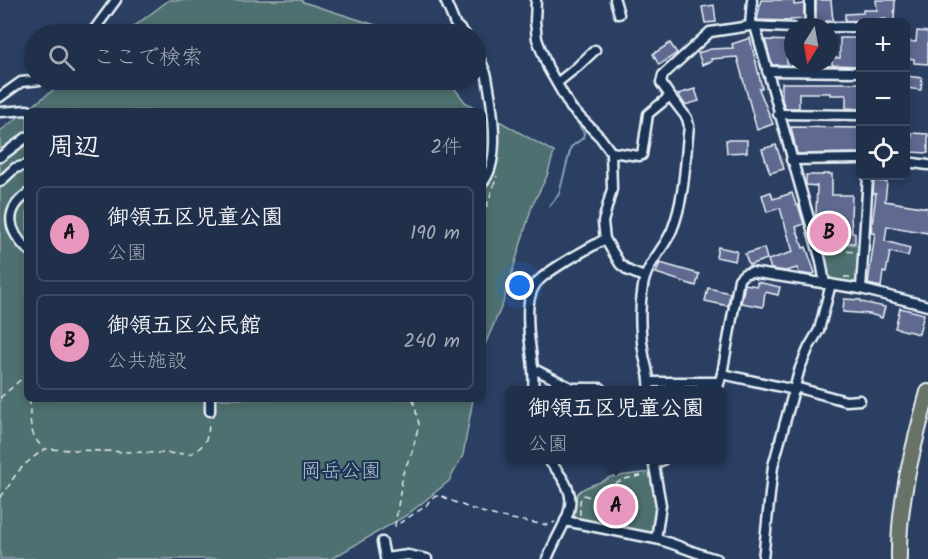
<!DOCTYPE html>
<html lang="ja">
<head>
<meta charset="utf-8">
<style>
	body { margin:0; font-family:Kalam,"Klee One",sans-serif; background:#2d3b54; color:#f1f3f6 }
	.controls { position:absolute; right:18px; top:18px; display:grid; overflow:hidden; border-radius:9px; box-shadow:0 3px 9px #0003 }
	.controls button { width:54px; height:54px; display:grid; place-items:center; padding:0; border:0; border-bottom:2px solid #3d4a62; background:#202f4a; color:#f1f3f6; font:30px sans-serif }
	.compass { position:absolute; left:784px; top:18px; width:54px; height:54px; border-radius:50%; background:#202f4a; box-shadow:0 3px 9px #0003; rotate:191deg }
	.you { position:absolute; left:520px; top:286px; width:21px; height:21px; margin:-15px; border:4px solid #fff; border-radius:50%; background:#1a73e8; box-shadow:0 0 0 9px #1a73e833 }
	.badge { display:grid; place-items:center; width:39px; height:39px; border-radius:50%; background:#e797bd; color:#111; font-size:20px; font-weight:700 }
	.pin { position:absolute; translate:-50% -50%; border:3px solid #fff; box-shadow:0 2px 6px #0006 }
	.popup { position:absolute; left:505px; top:386px; width:222px; height:78px; box-sizing:border-box; display:grid; place-content:center; border-radius:9px; background:#202f4a; filter:drop-shadow(0 2px 4px #0005); font-size:20px; white-space:nowrap; color:#a2a9b5 }
	.popup b { font-size:22px; color:#f1f3f6 }
	.popup::after { content:''; position:absolute; left:50%; top:100%; margin-left:-12px; border:12px solid transparent; border-top-color:#202f4a }
	.list { margin:0; padding:0; list-style:none }
	h2 { display:flex; justify-content:space-between; align-items:center; height:78px; margin:0; padding:0 24px; font-size:26px }
	h2 small { font-size:20px; font-weight:400; color:#a2a9b5 }
	.list li { display:grid; grid-template-columns:39px 1fr auto; gap:18px; align-items:center; box-sizing:border-box; height:96px; margin:0 12px 12px; padding:0 12px; border:2px solid #3d4a62; border-radius:9px }
	.list b { display:block; font-size:22px; white-space:nowrap }
	.list p { margin:0; font-size:20px; white-space:nowrap; color:#a2a9b5 }
	.list em { font-size:20px; font-style:normal; color:#a2a9b5 }
	.icon { flex:none; width:33px; height:33px; fill:none; stroke:currentColor; stroke-width:2; stroke-linecap:round; stroke-linejoin:round }
	.map { position:relative; flex:none; width:928px; height:559px; overflow:hidden }
	.search { position:absolute; background:#202f4a; box-shadow:0 3px 9px #0003; left:24px; top:24px; width:462px; height:66px; display:flex; align-items:center; gap:15px; box-sizing:border-box; padding:0 21px; border-radius:33px; color:#a2a9b5; font-size:22px }
	.panel { position:absolute; background:#202f4a; box-shadow:0 3px 9px #0003; left:24px; top:108px; width:462px; height:294px; border-radius:9px }
	.map>svg:first-child { display:block }
</style>
</head>
<body>
<div class="map">
<svg width="928" height="559" viewBox="0 0 928 559">
	<rect width="100%" height="100%" fill="#2b3f62"/>
	<filter id="ink" filterUnits="userSpaceOnUse"><feTurbulence type="fractalNoise" baseFrequency=".0167" numOctaves="2"/><feDisplacementMap in="SourceGraphic" scale="12" xChannelSelector="R" yChannelSelector="G"/><feConvolveMatrix kernelMatrix="1 2 1 2 8 2 1 2 1" color-interpolation-filters="sRGB"/></filter>
	<g filter="url(#ink)">
		<g fill="#506f6f" stroke="#9cb0b4" stroke-width="1.5">
			<path d="M 169,0 L 301,0 L 303,2 L 391,30 L 399,34 L 124,34 Z"/>
			<path d="M 66,80 L 448,80 L 465,102 L 481,111 L 27,111 L 27,399 L 473,399 L 463,455 L 449,481 L 407,515 L 331,559 L 0,559 L 0,131 Z"/>
			<path d="M 483,112 L 554,152 L 547,176 L 532,206 L 503,303 L 483,349 Z"/>
			<path d="M 820,242 L 859,245 L 858,285 L 829,280 Z"/>
			<path d="M 651,472 L 657,502 L 654,535 L 571,518 C 574,511 574,499 578,493 C 584,485 601,484 610,477 Z"/>
		</g>
		<g fill="none" stroke-linecap="round" stroke-linejoin="round">
			<g stroke="#86a2b8" stroke-width="2">
				<path d="M 532,4 C 528,42 542,73 564,104"/>
				<path d="M 550,206 L 559,194 L 571,147 L 583,138 L 584,133 L 573,116"/>
			</g>
		</g>
		<g fill="#616990" stroke="#e8f1f8" stroke-width="1.5">
			<path d="M 761,0 L 794,0 L 794,5 L 804,4 L 804,19 L 790,20 L 790,21 L 757,20 Z"/>
			<path d="M 816,0 L 831,0 L 833,21 L 826,21 L 823,25 L 816,25 Z"/>
			<path d="M 876,0 L 895,0 L 894,22 L 886,22 L 886,19 L 845,21 L 845,14 L 863,13 L 863,10 L 877,10 Z"/>
			<path d="M 714,5 L 716,22 L 705,23 L 702,7 Z"/>
			<path d="M 917,31 L 928,32 L 928,64 L 914,63 L 914,59 L 906,58 L 906,41 L 916,42 Z"/>
			<path d="M 750,38 L 762,88 L 759,89 L 773,124 L 757,130 L 737,57 L 711,59 L 712,61 L 702,65 L 698,53 L 711,49 L 733,48 L 732,44 Z"/>
			<path d="M 840,38 L 861,38 L 861,66 L 832,65 L 832,58 L 840,58 Z"/>
			<path d="M 765,40 L 793,41 L 793,51 L 787,51 L 787,65 L 772,65 Z"/>
			<path d="M 670,43 L 677,53 L 659,65 L 653,54 Z"/>
			<path d="M 906,76 L 922,78 L 921,90 L 906,88 Z"/>
			<path d="M 782,83 L 861,83 L 861,109 L 846,108 L 846,95 L 830,95 L 830,93 L 799,93 L 799,108 L 785,108 L 782,99 Z"/>
			<path d="M 695,89 L 699,101 L 685,105 L 678,94 Z"/>
			<path d="M 791,127 L 861,128 L 861,153 L 797,154 Z"/>
			<path d="M 912,133 L 928,134 L 928,153 L 910,152 Z"/>
			<path d="M 726,140 L 747,140 L 747,152 L 727,153 Z"/>
			<path d="M 776,145 L 784,169 L 770,173 L 762,149 Z"/>
			<path d="M 823,174 L 832,174 L 832,195 L 852,195 L 851,217 L 852,233 L 855,233 L 855,243 L 828,242 L 828,234 L 820,233 L 815,215 L 816,214 L 817,186 L 806,185 L 806,175 L 823,175 Z"/>
			<path d="M 874,181 L 887,182 L 885,201 L 928,208 L 928,233 L 887,226 L 885,241 L 910,248 L 908,256 L 890,252 L 886,273 L 883,272 L 881,287 L 868,284 L 875,233 L 871,233 L 876,194 L 873,193 Z"/>
			<path d="M 771,192 L 773,199 L 792,193 L 796,205 L 798,205 L 804,224 L 796,227 L 803,248 L 806,247 L 815,273 L 811,275 L 799,273 L 797,268 L 786,271 L 771,269 L 768,260 L 793,252 L 780,208 L 767,212 L 762,195 Z"/>
			<path d="M 718,247 L 737,251 L 735,261 L 716,257 Z"/>
			<path d="M 764,248 L 767,259 L 749,265 L 745,254 Z"/>
			<path d="M 660,263 L 699,274 L 696,286 L 656,273 Z"/>
			<path d="M 757,282 L 780,287 L 778,295 L 765,292 L 763,307 L 741,303 L 745,284 L 757,286 Z"/>
			<path d="M 708,288 L 730,293 L 728,306 L 705,301 Z"/>
			<path d="M 844,299 L 861,300 L 861,302 L 885,307 L 882,318 L 870,314 L 843,312 Z"/>
			<path d="M 900,308 L 924,314 L 919,334 L 895,328 Z"/>
		</g>
		<g fill="none" stroke-linecap="round" stroke-linejoin="round">
			<defs>
				<g id="minor">
					<path d="M 445,0 L 455,24 L 465,34"/>
					<path d="M 536,0 L 535,21 L 537,39 L 548,68 L 571,108 L 600,137 L 611,152 L 612,189 L 603,222 L 605,239 L 620,264 L 629,271 L 644,277"/>
					<path d="M 615,0 L 619,14"/>
					<path d="M 810,0 L 810,27"/>
					<path d="M 752,26 L 793,28"/>
					<path d="M 755,26 L 821,261 L 825,284"/>
					<path d="M 829,27 L 860,27"/>
					<path d="M 91,34 L 116,0"/>
					<path d="M 476,51 C 479,59 485,68 487,77 C 492,103 502,161 483,182"/>
					<path d="M 767,71 L 860,72"/>
					<path d="M 557,83 L 577,67 L 595,50"/>
					<path d="M 0,97 L 21,82 L 41,80"/>
					<path d="M 0,112 L 27,110 L 30,111"/>
					<path d="M 778,114 L 860,115"/>
					<path d="M 611,152 L 639,156 L 642,155 L 648,114 L 670,96 L 661,83 L 663,75 L 710,32 L 750,26 L 752,0"/>
					<path d="M 0,157 L 27,137"/>
					<path d="M 791,160 L 860,159"/>
					<path d="M 906,162 L 928,165"/>
					<path d="M 0,182 L 15,168 L 27,165"/>
					<path d="M 27,194 C 4,211 8,230 27,249"/>
					<path d="M 861,289 L 868,176"/>
					<path d="M 534,369 L 572,388 L 601,388"/>
					<path d="M 722,374 L 795,390"/>
					<path d="M 650,382 L 719,382"/>
					<path d="M 795,387 L 846,401 L 860,400"/>
					<path d="M 533,390 C 535,371 531,354 529,335 C 528,319 526,299 535,285 C 544,271 588,249 605,239"/>
					<path d="M 649,390 C 651,378 646,367 644,355 C 640,333 639,308 643,286 C 646,265 664,249 672,230 C 685,198 685,160 689,126 L 687,118 L 670,96"/>
					<path d="M 717,390 L 722,374 L 739,279 L 744,274 L 751,272 L 861,289 L 928,306"/>
					<path d="M 210,411 L 210,399"/>
					<path d="M 653,460 L 661,505 L 656,539 C 677,544 696,554 717,559"/>
					<path d="M 654,464 L 663,460"/>
					<path d="M 565,521 L 656,539"/>
					<path d="M 382,542 L 385,558 L 408,555 L 427,559"/>
					<path d="M 547,559 C 566,513 588,503 548,460"/>
					<path d="M 763,559 L 773,466 L 800,368 L 809,347 L 819,330 L 831,284"/>
				</g>
				<path id="primary" d="M 899,559 C 898,501 913,448 928,392"/>
			</defs>
			<use href="#minor" stroke="#e8f1f8" stroke-width="13"/>
			<use href="#primary" stroke="#e8f1f8" stroke-width="18"/>
			<g stroke="#e8f1f8" stroke-width="1.5" stroke-dasharray="6 4.5" stroke-linecap="butt">
				<path d="M 483,217 L 497,176"/>
				<path d="M 827,251 L 829,249 L 854,252"/>
				<path d="M 844,277 L 851,277 L 854,275"/>
				<path d="M 0,398 L 27,374"/>
				<path d="M 30,399 C 30,418 28,436 44,448"/>
				<path d="M 314,399 L 315,399"/>
				<path d="M 413,399 L 419,424 L 412,452 L 403,473 L 395,526 L 426,506 L 431,498 L 440,495 C 476,514 508,519 548,525 L 555,522"/>
				<path d="M 0,497 C 8,490 11,480 18,472 C 25,463 35,456 45,449 L 189,454 C 205,448 209,437 209,421"/>
				<path d="M 603,499 L 608,490"/>
				<path d="M 580,515 L 580,501 L 583,495 L 605,501 L 604,519"/>
				<path d="M 608,521 L 608,490 L 611,484 L 629,478 L 646,475"/>
			</g>
			<use href="#minor" stroke="#1d3557" stroke-width="8"/>
			<use href="#primary" stroke="#697266" stroke-width="14"/>
		</g>
	</g>
	<g text-anchor="middle" stroke-width="4.5" stroke-linejoin="round" paint-order="stroke">
		<g font-size="20" fill="#b3c4c8" stroke="#1d3557">
			<text x="341" y="477">岡岳公園</text>
		</g>
	</g>
</svg>
<div class="controls">
<button>+</button>
<button>−</button>
<button><svg class="icon" aria-label="locate" viewBox="0 0 24 24"><circle cx="12" cy="12" r="6"/><path d="M12 2v4M12 18v4M2 12h4M18 12h4"/></svg></button>
</div>
<svg class="compass" viewBox="-18 -18 36 36"><path d="M0-13l5 13h-10z" fill="#e53935"/><path d="M0 13l5-13h-10z" fill="#a2a9b5"/></svg>
<div class="you"></div>
<div class="pin badge" style="left:616px;top:506px">A</div>
<div class="popup"><b>御領五区児童公園</b>公園</div>
<div class="pin badge" style="left:829px;top:233px">B</div>
<div class="search"><svg class="icon" aria-label="search" viewBox="0 0 24 24"><circle cx="10" cy="10" r="6"/><path d="M15 15l6 6"/></svg>ここで検索</div>
<section class="panel">
<h2>周辺<small>2件</small></h2>
<ul class="list">
<li><span class="badge">A</span><div><b>御領五区児童公園</b><p>公園</p></div><em>190 m</em></li>
<li><span class="badge">B</span><div><b>御領五区公民館</b><p>公共施設</p></div><em>240 m</em></li>
</ul>
</section>
</div>
</body>
</html>
